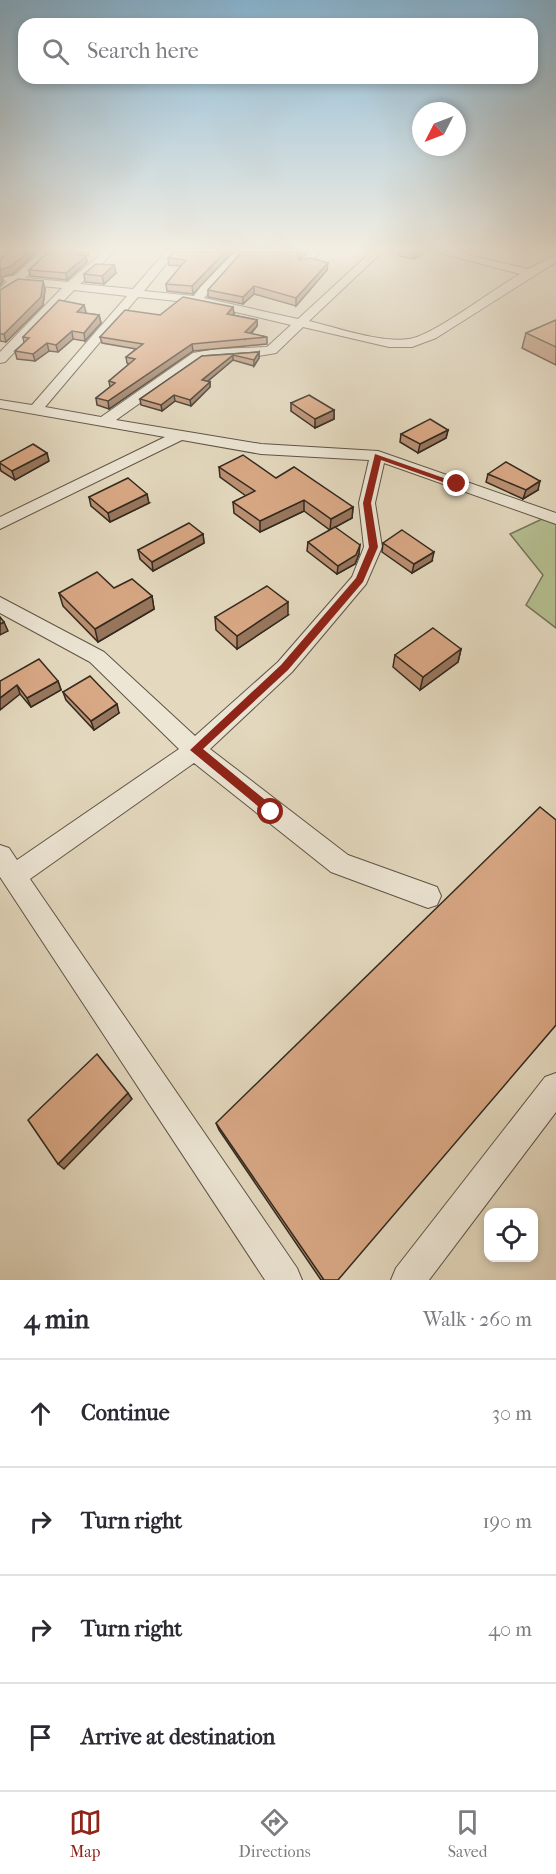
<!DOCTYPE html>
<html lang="en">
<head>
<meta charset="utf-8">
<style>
	body { margin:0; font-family:"IM FELL French Canon",serif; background:#f7f7f7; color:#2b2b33 }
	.controls { position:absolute; right:18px; bottom:18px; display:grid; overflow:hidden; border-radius:12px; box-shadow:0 3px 9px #0003 }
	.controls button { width:54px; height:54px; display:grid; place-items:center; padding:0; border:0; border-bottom:2px solid #e1e1e2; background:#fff; color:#2b2b33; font:30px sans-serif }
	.compass { position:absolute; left:412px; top:102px; width:54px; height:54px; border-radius:50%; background:#fff; box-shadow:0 3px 9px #0003; rotate:228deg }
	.stop { position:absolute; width:18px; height:18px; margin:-14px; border:4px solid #8f2418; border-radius:50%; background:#fff }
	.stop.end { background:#8f2418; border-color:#fff; box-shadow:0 2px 6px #0008 }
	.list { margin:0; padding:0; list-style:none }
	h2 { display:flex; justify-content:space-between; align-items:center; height:78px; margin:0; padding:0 24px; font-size:26px }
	h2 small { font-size:20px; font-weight:400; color:#7c7c81 }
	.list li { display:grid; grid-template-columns:39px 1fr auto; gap:18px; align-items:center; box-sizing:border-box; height:108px; padding:0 24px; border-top:2px solid #e1e1e2 }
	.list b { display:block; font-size:22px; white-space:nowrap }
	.list em { font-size:20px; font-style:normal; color:#7c7c81 }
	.icon { flex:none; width:33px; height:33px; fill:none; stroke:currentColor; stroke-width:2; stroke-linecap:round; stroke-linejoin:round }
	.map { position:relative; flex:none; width:556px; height:1280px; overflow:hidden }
	.search { position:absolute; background:#fff; box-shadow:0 3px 9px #0003; left:18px; right:18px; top:18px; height:66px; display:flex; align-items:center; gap:15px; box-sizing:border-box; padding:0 21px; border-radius:18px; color:#7c7c81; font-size:22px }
	.sheet { height:510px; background:#fff }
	nav { display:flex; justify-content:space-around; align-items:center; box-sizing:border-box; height:84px; border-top:2px solid #e1e1e2; background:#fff; font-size:16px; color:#7c7c81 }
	nav a { display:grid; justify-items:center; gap:3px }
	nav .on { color:#8f2418 }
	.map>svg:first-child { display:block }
</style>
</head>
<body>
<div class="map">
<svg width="556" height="1280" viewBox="0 0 556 1280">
	<rect width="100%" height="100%" fill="#e4d9bf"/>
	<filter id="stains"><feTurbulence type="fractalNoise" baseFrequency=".00333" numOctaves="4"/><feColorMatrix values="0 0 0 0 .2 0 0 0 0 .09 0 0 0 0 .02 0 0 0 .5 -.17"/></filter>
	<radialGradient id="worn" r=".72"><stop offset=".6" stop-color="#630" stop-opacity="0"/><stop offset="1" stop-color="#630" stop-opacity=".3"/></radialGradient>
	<path fill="#b5bf91" stroke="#747458" stroke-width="1.5" d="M 542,519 L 556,523 L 556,628 L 526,605 L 543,575 L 510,534 Z"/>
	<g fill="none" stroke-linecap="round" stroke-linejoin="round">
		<defs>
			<g id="minor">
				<path d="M 41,252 L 53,252 L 25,278 L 68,282 L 103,252 L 114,252 L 80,284 L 133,289 L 165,252 L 176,252 L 144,291 L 194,296 L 201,286 L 235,252 L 246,252 L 204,298 L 298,319 L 371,252 L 382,252 L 309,321 C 338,328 380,343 409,339 C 433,336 495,288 520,274 L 436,252 L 455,252 L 528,269 L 556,255 L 556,262 L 436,338 L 412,347 L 389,347 L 303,327 L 276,353 L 252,357 L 202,359 L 116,420 L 261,444 L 378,451 L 556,513 L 556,524 L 384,463 L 375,503 L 382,547 L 366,584 L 292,672 L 210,749 L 348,855 L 437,887 L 441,896 L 437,905 L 428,908 L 331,872 L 194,763 L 30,879 L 297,1268 L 302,1280 L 265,1280 L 0,877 L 0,845 L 9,848 L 17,860 L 179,749 L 90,662 L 0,613 L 0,597 L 104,652 L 195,736 L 278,662 L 352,577 L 364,547 L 359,503 L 369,460 L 261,454 L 182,440 L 0,529 L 0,517 L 165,437 L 0,408 L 0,400 L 32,405 L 127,296 L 74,290 L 5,362 L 0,363 L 0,352 L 62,288 L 19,284 L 0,297 L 0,288 L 7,282 L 3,279 L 5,277 L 14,276 ZM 138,297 L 197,303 L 291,325 L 267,347 L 216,349 L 193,353 L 101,417 L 45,407 Z"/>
				<path d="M 309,252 L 321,252 L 307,265 L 299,265 L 299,261 Z"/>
				<path d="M 556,1073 L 556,1112 L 429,1280 L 391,1280 L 396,1268 L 545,1077 Z"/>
			</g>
		</defs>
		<use href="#minor" stroke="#5e5547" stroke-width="2"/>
		<use href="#minor" fill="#ede6d5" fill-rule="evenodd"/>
	</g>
	<g fill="#bb9072" stroke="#32291f" stroke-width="1.5">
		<path d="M 174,252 L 232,252 L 193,294 L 167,291 L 166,284 L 181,266 L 169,265 L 168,258 Z"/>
		<path d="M 242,252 L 308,252 L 299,259 L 299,260 L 327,270 L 296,306 L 254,294 L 243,304 L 208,297 L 208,290 Z"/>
		<path d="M 399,252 L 426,252 L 414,259 L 398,256 Z"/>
		<path d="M 89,254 L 86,256 L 87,262 L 67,280 L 30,276 L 29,270 Z"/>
		<path d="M 116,273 L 104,284 L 85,282 L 84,274 Z"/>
		<path d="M 45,289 L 43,305 L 6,342 L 0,341 L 0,290 Z"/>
		<path d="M 86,312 L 84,313 L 99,315 L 101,323 L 85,341 L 73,339 L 58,352 L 49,351 L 35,361 L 17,359 L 15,351 L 24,343 L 23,337 Z"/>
		<path d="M 234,314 L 233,315 L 257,320 L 257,326 L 251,334 L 267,337 L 267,344 L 193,351 L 109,409 L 97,405 L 96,398 L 110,387 L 109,381 L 129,364 L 127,363 L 126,357 L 136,349 L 102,343 L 100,337 L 160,315 Z"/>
		<path d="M 556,320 L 556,365 L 522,348 L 526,333 Z"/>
		<path d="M 259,352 L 259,358 L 254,366 L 233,360 L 208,381 L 210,382 L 210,387 L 191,406 L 175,401 L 162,411 L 141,405 L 140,399 L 202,356 Z"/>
		<path d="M 291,403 L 334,410 L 334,419 L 315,428 L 291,411 Z"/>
		<path d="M 448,430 L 446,438 L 418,453 L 400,442 L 401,434 Z"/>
		<path d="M 49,461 L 15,480 L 1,471 L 0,468 L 0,462 Z"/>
		<path d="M 219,467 L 276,478 L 353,507 L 352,518 L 330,530 L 304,511 L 260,532 L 234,513 L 233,502 L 246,496 L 220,477 Z"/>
		<path d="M 488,474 L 538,490 L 523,499 L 486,482 Z"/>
		<path d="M 89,497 L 149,503 L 110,522 L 91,506 Z"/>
		<path d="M 203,534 L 204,543 L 153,571 L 140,559 L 138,550 Z"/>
		<path d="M 308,542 L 359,554 L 355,564 L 337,574 L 307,551 Z"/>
		<path d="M 383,543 L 432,561 L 412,573 L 382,552 Z"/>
		<path d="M 114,588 L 152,596 L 154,609 L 98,642 L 63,606 L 59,593 Z"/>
		<path d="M 288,615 L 237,649 L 216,630 L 215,617 Z"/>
		<path d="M 461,649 L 458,662 L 420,690 L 393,667 L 395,655 Z"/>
		<path d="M 0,681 L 58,681 L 61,690 L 31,707 L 20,694 Z"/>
		<path d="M 63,692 L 119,713 L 94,730 L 66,700 Z"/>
		<path d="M 216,1123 L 338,1280 L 321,1280 L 219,1130 Z"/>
	</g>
	<g fill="#98765d" stroke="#32291f" stroke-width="1.5">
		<path d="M 28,252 L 37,252 L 13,274 L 2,277 L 3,282 L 0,286 L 0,270 Z"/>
		<path d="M 81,252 L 89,252 L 89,254 L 79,261 L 78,255 Z"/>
		<path d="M 225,252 L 232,252 L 193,294 L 192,286 Z"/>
		<path d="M 299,252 L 308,252 L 297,261 L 297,254 Z"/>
		<path d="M 416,252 L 426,252 L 414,259 L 415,253 Z"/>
		<path d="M 86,256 L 87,262 L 67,280 L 66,273 Z"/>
		<path d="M 328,263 L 327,270 L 296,306 L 296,298 Z"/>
		<path d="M 114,265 L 116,273 L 104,284 L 102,276 Z"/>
		<path d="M 43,281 L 45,289 L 43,305 L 6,342 L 4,334 Z"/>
		<path d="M 254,286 L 254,294 L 243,304 L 243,297 Z"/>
		<path d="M 84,305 L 86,312 L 78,320 L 77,312 Z"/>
		<path d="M 233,307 L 234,314 L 227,320 L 227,314 Z"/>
		<path d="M 99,315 L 101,323 L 85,341 L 84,333 Z"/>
		<path d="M 257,320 L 257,326 L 245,339 L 245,332 Z"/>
		<path d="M 72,331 L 73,339 L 58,352 L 56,345 Z"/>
		<path d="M 47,343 L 49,351 L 35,361 L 33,354 Z"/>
		<path d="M 192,344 L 193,351 L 109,409 L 108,401 Z"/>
		<path d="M 259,352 L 259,358 L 254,366 L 254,360 Z"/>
		<path d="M 233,355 L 233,360 L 203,385 L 202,380 Z"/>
		<path d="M 210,382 L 210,387 L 191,406 L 190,400 Z"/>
		<path d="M 174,395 L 175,401 L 162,411 L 161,405 Z"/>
		<path d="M 334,410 L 334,419 L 315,428 L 315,419 Z"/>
		<path d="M 448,430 L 446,438 L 418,453 L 420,444 Z"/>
		<path d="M 47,453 L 49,461 L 15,480 L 12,471 Z"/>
		<path d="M 540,481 L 538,490 L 523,499 L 526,490 Z"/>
		<path d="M 147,494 L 149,503 L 110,522 L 108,513 Z"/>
		<path d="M 304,500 L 304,511 L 260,532 L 260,521 Z"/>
		<path d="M 353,507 L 352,518 L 330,530 L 331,519 Z"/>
		<path d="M 203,534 L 204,543 L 153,571 L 152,562 Z"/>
		<path d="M 360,545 L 359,554 L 355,564 L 337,574 L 338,566 Z"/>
		<path d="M 434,552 L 432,561 L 412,573 L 414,564 Z"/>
		<path d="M 152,596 L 154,609 L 98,642 L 95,629 Z"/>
		<path d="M 288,602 L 288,615 L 237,649 L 237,636 Z"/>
		<path d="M 4,622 L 8,631 L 0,635 L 0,624 Z"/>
		<path d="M 461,649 L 458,662 L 420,690 L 423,677 Z"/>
		<path d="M 58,681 L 61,690 L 31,707 L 27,698 Z"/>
		<path d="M 17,685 L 20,694 L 0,710 L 0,698 Z"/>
		<path d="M 117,704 L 119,713 L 94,730 L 91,721 Z"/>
		<path d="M 128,1093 L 132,1099 L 64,1169 L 58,1164 Z"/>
	</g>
	<g fill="#d9a885" stroke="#32291f" stroke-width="1.5">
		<path d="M 8,252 L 28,252 L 11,266 L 0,270 L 0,260 Z"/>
		<path d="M 48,252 L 81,252 L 78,255 L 86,256 L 66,273 L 29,270 Z"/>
		<path d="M 174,252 L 225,252 L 192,286 L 166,284 L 186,260 L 168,258 Z"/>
		<path d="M 242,252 L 299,252 L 297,254 L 299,260 L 310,258 L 328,263 L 296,298 L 254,286 L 243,297 L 208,290 Z"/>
		<path d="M 96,264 L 114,265 L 102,276 L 84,274 Z"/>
		<path d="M 18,279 L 43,281 L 41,297 L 4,334 L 0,334 L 0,290 Z"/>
		<path d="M 183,297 L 233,307 L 227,314 L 257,320 L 245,332 L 267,337 L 192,344 L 108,401 L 96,398 L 115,383 L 109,381 L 135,359 L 126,357 L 143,344 L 100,337 L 125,310 L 160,315 Z"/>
		<path d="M 59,300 L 84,305 L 77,312 L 99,315 L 84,333 L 72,331 L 56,345 L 47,343 L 33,354 L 15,351 L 29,338 L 23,337 Z"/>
		<path d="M 556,320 L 556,347 L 526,333 Z"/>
		<path d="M 259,352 L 254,360 L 233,355 L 202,380 L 210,382 L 190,400 L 174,395 L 161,405 L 140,399 L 202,356 Z"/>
		<path d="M 309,395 L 334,410 L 315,419 L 291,403 Z"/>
		<path d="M 430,419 L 448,430 L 420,444 L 401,434 Z"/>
		<path d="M 33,444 L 47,453 L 12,471 L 0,463 L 0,462 Z"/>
		<path d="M 243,455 L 276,478 L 294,467 L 353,507 L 331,519 L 304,500 L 260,521 L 233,502 L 255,491 L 219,467 Z"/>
		<path d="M 506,462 L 540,481 L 526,490 L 488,474 Z"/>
		<path d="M 128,478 L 147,494 L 108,513 L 89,497 Z"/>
		<path d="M 189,523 L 203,534 L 152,562 L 138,550 Z"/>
		<path d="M 335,527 L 360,545 L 356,555 L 338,566 L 308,542 Z"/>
		<path d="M 402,530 L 434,552 L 414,564 L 383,543 Z"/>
		<path d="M 97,572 L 114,588 L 132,579 L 152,596 L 95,629 L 59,593 Z"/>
		<path d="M 267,586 L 288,602 L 237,636 L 215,617 Z"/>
		<path d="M 0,617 L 4,622 L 0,624 Z"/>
		<path d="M 433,628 L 461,649 L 423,677 L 395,655 Z"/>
		<path d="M 39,659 L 58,681 L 27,698 L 17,685 L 0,698 L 0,681 Z"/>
		<path d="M 90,676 L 117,704 L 91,721 L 63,692 Z"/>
		<path d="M 540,807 L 556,820 L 556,1025 L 338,1280 L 324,1280 L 216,1123 Z"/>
		<path d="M 97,1054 L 128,1093 L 58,1164 L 28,1120 Z"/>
	</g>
	<linearGradient id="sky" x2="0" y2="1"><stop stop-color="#87b6d4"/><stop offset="0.58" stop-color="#f3eee2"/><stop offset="1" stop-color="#f3eee2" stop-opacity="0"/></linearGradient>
	<rect width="556" height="431" fill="url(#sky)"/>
	<path fill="#8f2418" d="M 375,454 L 461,484 L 454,486 L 381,460 L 371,503 L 378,547 L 363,582 L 288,670 L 203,749 L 275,808 L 275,816 L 271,817 L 190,750 L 281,665 L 356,578 L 369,547 L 363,503 Z"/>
	<rect width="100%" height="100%" filter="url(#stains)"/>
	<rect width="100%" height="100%" fill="url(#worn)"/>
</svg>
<div class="controls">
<button><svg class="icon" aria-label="locate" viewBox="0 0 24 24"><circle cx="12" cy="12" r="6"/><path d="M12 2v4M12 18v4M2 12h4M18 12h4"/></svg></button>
</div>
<svg class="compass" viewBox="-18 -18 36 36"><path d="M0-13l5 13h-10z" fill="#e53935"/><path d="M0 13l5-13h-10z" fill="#7c7c81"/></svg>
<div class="stop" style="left:271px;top:812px"></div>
<div class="stop end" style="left:457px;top:484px"></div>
<div class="search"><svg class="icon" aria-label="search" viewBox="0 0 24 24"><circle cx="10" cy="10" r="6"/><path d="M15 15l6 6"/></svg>Search here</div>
</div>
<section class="sheet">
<h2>4 min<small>Walk · 260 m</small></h2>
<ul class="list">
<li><svg class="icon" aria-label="ahead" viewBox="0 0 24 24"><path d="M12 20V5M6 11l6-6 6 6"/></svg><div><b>Continue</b></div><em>30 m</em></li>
<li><svg class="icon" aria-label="right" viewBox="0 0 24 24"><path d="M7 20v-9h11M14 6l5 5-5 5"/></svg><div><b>Turn right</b></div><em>190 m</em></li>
<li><svg class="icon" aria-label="right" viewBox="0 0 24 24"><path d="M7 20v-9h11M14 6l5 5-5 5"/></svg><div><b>Turn right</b></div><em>40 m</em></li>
<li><svg class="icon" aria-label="arrive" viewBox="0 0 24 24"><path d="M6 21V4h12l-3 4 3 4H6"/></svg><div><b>Arrive at destination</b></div></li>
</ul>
</section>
<nav>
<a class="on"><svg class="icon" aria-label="map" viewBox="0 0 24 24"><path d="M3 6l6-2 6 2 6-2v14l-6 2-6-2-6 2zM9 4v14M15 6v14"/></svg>Map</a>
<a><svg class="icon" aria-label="directions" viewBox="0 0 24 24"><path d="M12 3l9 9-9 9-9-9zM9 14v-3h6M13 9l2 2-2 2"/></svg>Directions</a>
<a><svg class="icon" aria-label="saved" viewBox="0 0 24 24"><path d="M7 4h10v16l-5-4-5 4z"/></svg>Saved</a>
</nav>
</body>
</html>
